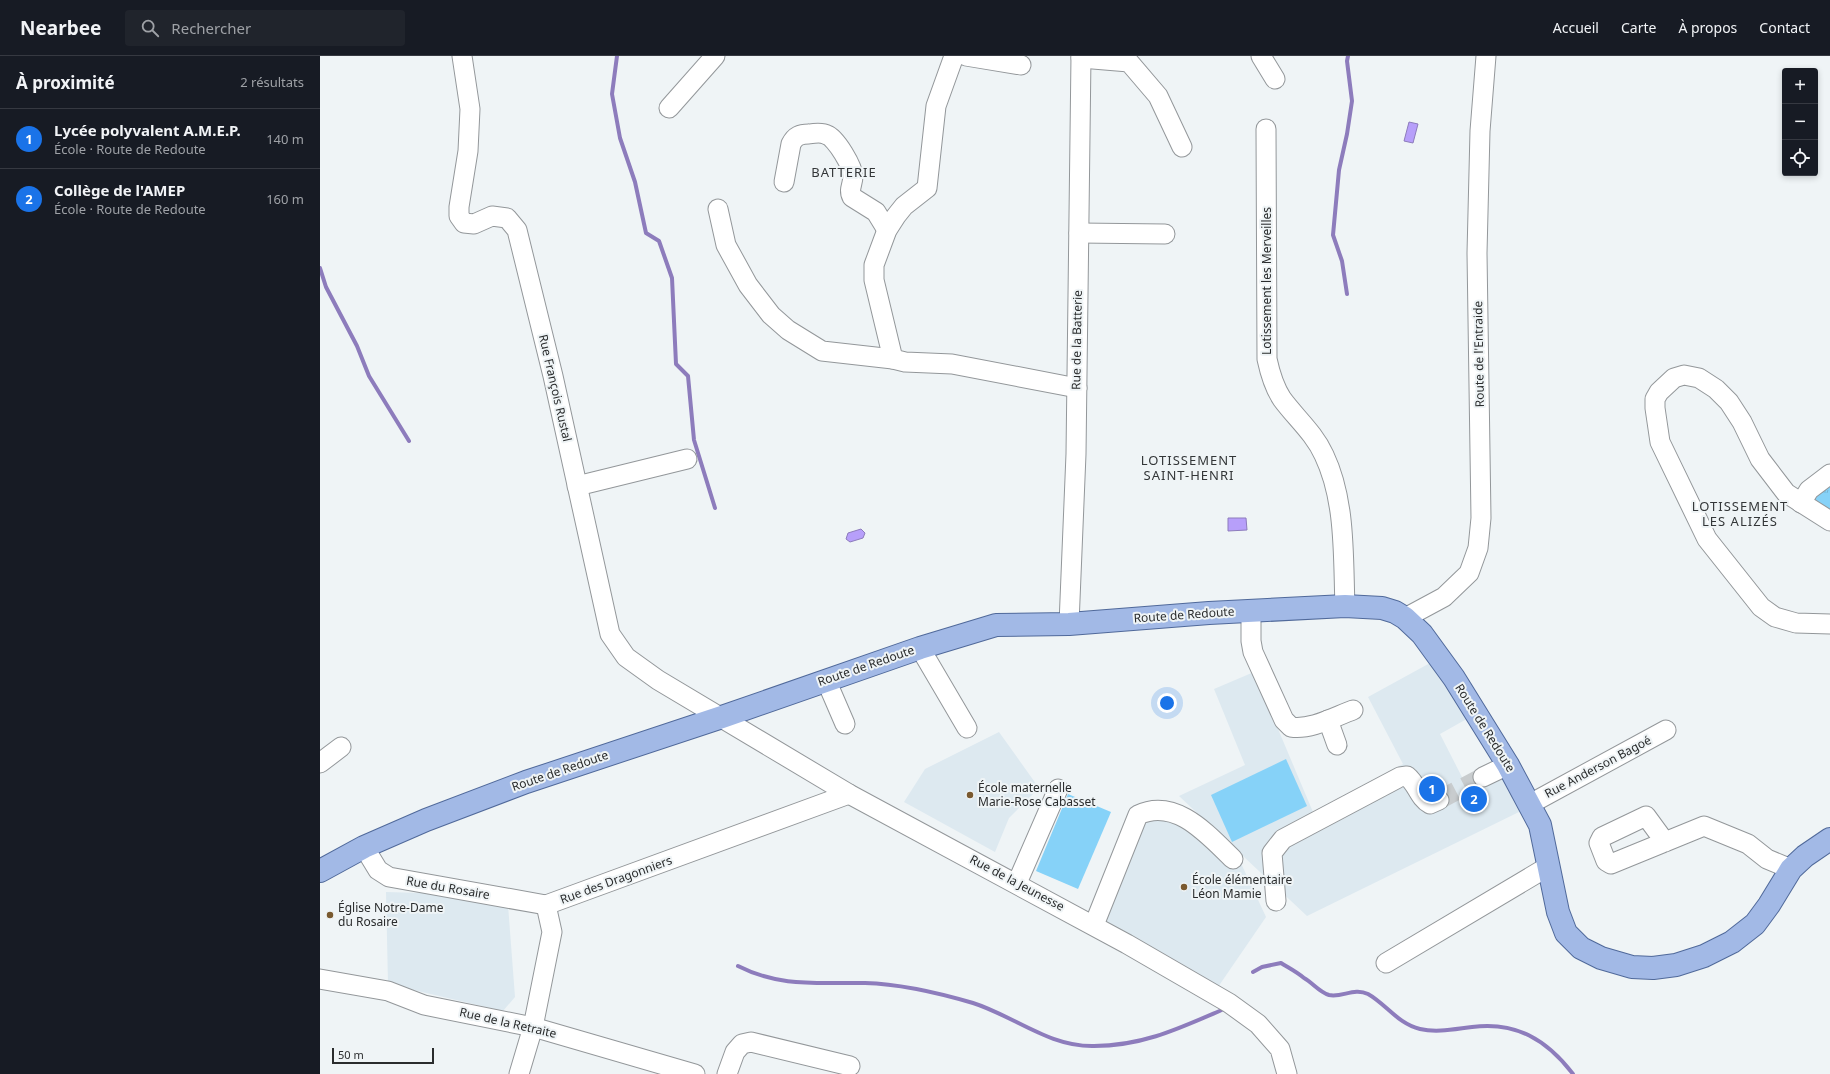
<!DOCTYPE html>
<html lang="fr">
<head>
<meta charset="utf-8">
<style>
	body { margin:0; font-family:"Noto Sans",sans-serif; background:#20242c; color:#f1f3f6 }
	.controls { position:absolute; right:12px; top:12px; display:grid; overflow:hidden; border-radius:4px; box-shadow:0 2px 6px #0003 }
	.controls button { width:36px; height:36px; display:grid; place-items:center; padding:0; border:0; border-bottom:1px solid #363941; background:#171b24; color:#f1f3f6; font:20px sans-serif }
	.scale { position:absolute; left:12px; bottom:10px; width:102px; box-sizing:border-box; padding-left:4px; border:2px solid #2a2c2d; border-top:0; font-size:11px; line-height:14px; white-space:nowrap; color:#2a2c2d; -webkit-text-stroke:3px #eff4f6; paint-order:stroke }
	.you { position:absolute; left:847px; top:647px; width:14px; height:14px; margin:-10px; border:3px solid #fff; border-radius:50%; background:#1a73e8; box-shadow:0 0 0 6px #1a73e833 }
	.badge { display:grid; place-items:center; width:26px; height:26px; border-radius:50%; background:#1a73e8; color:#fff; font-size:13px; font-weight:700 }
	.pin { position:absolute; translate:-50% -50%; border:2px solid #fff; box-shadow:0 1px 4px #0006 }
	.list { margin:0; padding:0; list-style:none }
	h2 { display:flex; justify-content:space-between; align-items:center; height:52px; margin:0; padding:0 16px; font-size:17px }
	h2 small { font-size:13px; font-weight:400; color:#9ea1a6 }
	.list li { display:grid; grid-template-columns:26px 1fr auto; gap:12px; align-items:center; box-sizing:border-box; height:60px; padding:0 16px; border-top:1px solid #363941 }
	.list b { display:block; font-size:15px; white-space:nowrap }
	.list p { margin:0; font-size:13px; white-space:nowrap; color:#9ea1a6 }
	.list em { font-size:13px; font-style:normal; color:#9ea1a6 }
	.icon { flex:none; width:22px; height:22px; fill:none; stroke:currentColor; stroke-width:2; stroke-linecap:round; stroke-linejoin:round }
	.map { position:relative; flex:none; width:1510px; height:1018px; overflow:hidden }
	header { display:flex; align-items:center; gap:24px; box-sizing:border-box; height:56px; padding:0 20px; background:#171b24; border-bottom:1px solid #363941 }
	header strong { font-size:19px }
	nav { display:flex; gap:22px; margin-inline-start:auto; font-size:14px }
	.search { width:280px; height:36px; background:#20242c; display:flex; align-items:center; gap:10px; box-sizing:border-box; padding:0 14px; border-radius:4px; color:#9ea1a6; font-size:15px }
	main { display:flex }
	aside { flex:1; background:#171b24 }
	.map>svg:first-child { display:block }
</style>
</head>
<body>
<header>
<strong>Nearbee</strong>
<div class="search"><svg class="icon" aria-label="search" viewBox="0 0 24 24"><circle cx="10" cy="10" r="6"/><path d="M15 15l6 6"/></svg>Rechercher</div>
<nav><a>Accueil</a><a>Carte</a><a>À propos</a><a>Contact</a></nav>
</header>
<main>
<aside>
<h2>À proximité<small>2 résultats</small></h2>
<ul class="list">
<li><span class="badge">1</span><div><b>Lycée polyvalent A.M.E.P.</b><p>École · Route de Redoute</p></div><em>140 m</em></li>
<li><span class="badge">2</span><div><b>Collège de l'AMEP</b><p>École · Route de Redoute</p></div><em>160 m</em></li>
</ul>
</aside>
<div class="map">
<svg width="1510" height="1018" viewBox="0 0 1510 1018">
	<defs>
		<pattern id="grass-tufts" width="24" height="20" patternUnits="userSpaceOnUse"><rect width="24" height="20" fill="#86d2f8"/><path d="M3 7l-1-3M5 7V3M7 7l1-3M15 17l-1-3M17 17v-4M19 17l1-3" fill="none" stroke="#74b4d5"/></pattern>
	</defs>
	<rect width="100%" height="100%" fill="#eff4f6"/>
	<g fill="#dde9f0">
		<path d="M 1110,607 L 1152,660 L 1120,678 L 1144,725 L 1175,709 L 1201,755 L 987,860 L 859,740 L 925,709 L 894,633 L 934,616 L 993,756 L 1083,708 L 1048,641 Z"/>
		<path d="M 679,676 L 719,732 L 689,762 L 675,796 L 584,746 L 605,713 Z"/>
		<path d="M 824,760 L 868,767 L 918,801 L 946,861 L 898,931 L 783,866 Z"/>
		<path d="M 66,836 L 136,838 L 188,849 L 195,941 L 183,955 L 68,928 Z"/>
	</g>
	<path fill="url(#grass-tufts)" d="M 1510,424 L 1510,461 L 1496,452 L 1493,440 Z"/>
	<g fill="#86d2f8">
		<path d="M 966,703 L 987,750 L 912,786 L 891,739 Z"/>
		<path d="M 748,738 L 791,756 L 758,833 L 716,815 Z"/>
	</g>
	<g fill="#b79ffa" stroke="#8d7cbc">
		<path d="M 1089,66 L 1098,68 L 1093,87 L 1084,85 Z"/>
		<path d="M 908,462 L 926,462 L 927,474 L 908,475 Z"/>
		<path d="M 541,473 L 545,477 L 543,482 L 530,486 L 526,483 L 528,477 Z"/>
	</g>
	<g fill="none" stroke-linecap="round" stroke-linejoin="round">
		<g stroke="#8d7cbc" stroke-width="4">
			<path d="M 297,0 L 292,38 L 300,82 L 315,126 L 326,177 L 339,185 L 352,222 L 356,308 L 368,320 L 374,384 L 395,452"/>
			<path d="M 0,212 L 6,231 L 37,290 L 49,320 L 89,385"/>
			<path d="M 1027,238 L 1022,205 L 1013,179 L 1019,114 L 1027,78 L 1032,45 L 1027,5 L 1028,0"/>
			<path d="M 418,910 C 461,932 499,926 545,927 C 581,928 619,937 653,947 C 694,960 729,991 774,990 C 823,990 860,972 904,953"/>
			<path d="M 933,916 L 942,911 L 961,907 C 969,912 977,916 984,922 C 993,927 999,936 1009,939 C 1022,942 1034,931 1048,938 C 1066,948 1078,968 1100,973 C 1117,977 1135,973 1152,971 C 1196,965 1227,984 1253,1018"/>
		</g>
		<path stroke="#c8ccce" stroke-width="19" stroke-dasharray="19 10" stroke-linecap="butt" d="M 1119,744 L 1163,721"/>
		<defs>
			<g id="minor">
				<path d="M 142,0 L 150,53 L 148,95 L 139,151 L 139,160 L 144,167 L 154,168 L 172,160 L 187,162 L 197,174 L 233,320 L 290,578 L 306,601 L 338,624 L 529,738 L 807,888 L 909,947 L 938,968 L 960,993 L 967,1018"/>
				<path d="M 634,0 L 616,50 L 607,132 L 584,150 L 576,160 L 567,174 L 554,209 L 554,224 L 573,303 L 585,306 L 632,308 L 757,332"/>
				<path d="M 646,0 L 701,9"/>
				<path d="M 941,0 L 955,23"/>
				<path d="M 761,2 L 809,6 L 838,40 L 862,91"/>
				<path d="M 349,52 L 395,0"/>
				<path d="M 946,73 L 947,303 C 950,317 954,331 962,343 C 976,362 994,377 1004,399 C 1026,445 1023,501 1025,550"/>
				<path d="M 464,126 L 471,88 C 475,80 480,78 489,78 C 495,77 502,76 507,79 C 516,82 533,111 533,120 C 533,128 528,134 532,141 L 556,156 L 567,174"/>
				<path d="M 398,153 L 406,189 L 428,229 L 451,259 L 468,274 L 502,295 L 573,303"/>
				<path d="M 759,177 L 845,178"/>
				<path d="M 257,430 L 367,403"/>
				<path d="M 1481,447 L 1489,434 L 1510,418"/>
				<path d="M 1510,465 L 1466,437 L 1440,403 L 1422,366 L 1409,346 L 1396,333 L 1379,322 L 1364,319 L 1354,322 L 1339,336 L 1335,343 L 1335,352 L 1340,386 L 1387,483 L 1441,551 L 1455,561 L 1476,567 L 1510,568"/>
				<path d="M 931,555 L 931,585 L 933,596 L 964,664 L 971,671 C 991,674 1014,661 1033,654"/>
				<path d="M 1085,562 L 1124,541 L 1149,517 L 1158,492 L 1161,462 L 1157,197 L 1160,75 L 1166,0"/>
				<path d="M 749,568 L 756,398 L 761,0"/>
				<path d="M 600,592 L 647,672"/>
				<path d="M 506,624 L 525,668"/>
				<path d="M 1008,664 L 1017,689"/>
				<path d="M 0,707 L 21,691"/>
				<path d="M 1163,721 L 1188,709"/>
				<path d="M 1210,748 L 1346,674"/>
				<path d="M 1345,786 L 1326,760 L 1282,781 L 1279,787 L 1286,805 L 1291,808 L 1384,770 L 1428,788 L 1447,803 L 1471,813"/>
				<path d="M 44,791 L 58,814 L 69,821 L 226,849"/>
				<path d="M 697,827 L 738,733"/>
				<path d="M 956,845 L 952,797 L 963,783 L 1080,721 L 1087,720 C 1097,728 1099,742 1110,748 L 1119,744"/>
				<path d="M 226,849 L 529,738"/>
				<path d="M 774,869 L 818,759 C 856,741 888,779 913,803"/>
				<path d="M 1066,907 L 1229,810"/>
				<path d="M 0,923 L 68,935 L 104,949 L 213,971 L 375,1018"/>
				<path d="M 199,1018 L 213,971 L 232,876 L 226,849"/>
				<path d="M 407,1018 L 415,996 L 422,988 L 431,986 L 530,1010"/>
			</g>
			<path id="major" d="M 0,815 L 44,791 L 106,764 L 206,726 L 402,661 L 600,592 L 676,569 L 749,568 L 889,557 L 1025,550 L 1062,552 L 1075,556 L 1085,562 L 1102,578 L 1134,622 L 1188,709 L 1220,769 L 1238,856 L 1246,877 L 1261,892 L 1281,902 L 1312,911 L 1333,912 L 1356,909 L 1384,900 L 1412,886 L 1435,868 L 1449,849 L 1471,813 L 1485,800 L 1510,783"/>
		</defs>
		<use href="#minor" stroke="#93979a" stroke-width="21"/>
		<use href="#major" stroke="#50699a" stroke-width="24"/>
		<use href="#minor" stroke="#fff" stroke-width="19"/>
		<use href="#major" stroke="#a2b9e6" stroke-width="22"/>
	</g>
	<g fill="#79592f" stroke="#eff4f6" stroke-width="1.5">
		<circle cx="650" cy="739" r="4"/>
		<circle cx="864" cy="831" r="4"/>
		<circle cx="10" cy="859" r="4"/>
	</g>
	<g text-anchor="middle" stroke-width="4" stroke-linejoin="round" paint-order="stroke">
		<g font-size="12" fill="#2a2c2d" stroke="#eff4f6">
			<text transform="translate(947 225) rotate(-90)" y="4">Lotissement les Merveilles</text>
			<text transform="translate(757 284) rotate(-89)" y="4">Rue de la Batterie</text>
			<text transform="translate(1159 298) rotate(-91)" y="4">Route de l'Entraide</text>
			<text transform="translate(235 332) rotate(77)" y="4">Rue François Rustal</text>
			<text transform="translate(864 559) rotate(-4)" y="4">Route de Redoute</text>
			<text transform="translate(546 610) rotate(-19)" y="4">Route de Redoute</text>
			<text transform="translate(1165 672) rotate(58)" y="4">Route de Redoute</text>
			<text transform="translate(1278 711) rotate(-28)" y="4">Rue Anderson Bagoé</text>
			<text transform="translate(240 715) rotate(-19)" y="4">Route de Redoute</text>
			<text transform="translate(296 824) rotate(-20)" y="4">Rue des Dragonniers</text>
			<text transform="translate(697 827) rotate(28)" y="4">Rue de la Jeunesse</text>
			<text transform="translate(128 832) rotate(10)" y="4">Rue du Rosaire</text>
			<text transform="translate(188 967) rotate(13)" y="4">Rue de la Retraite</text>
		</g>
		<g font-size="12" fill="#2a2c2d" stroke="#eff4f6" text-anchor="start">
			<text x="658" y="736">École maternelle<tspan x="658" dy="14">Marie-Rose Cabasset</tspan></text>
			<text x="872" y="828">École élémentaire<tspan x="872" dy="14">Léon Mamie</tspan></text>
			<text x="18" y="856">Église Notre-Dame<tspan x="18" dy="14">du Rosaire</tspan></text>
		</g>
		<g font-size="13" letter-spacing="1" fill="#333638" stroke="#eff4f6">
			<text x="524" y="121">BATTERIE</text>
			<text x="869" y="409">LOTISSEMENT<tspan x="869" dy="15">SAINT-HENRI</tspan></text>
			<text x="1420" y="455">LOTISSEMENT<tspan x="1420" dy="15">LES ALIZÉS</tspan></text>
		</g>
	</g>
</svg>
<div class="controls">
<button>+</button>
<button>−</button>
<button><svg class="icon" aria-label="locate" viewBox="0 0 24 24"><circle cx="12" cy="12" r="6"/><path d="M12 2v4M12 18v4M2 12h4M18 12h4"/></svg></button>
</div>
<div class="scale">50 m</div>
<div class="you"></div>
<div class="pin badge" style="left:1112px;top:733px">1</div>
<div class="pin badge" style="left:1154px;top:743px">2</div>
</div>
</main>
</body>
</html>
